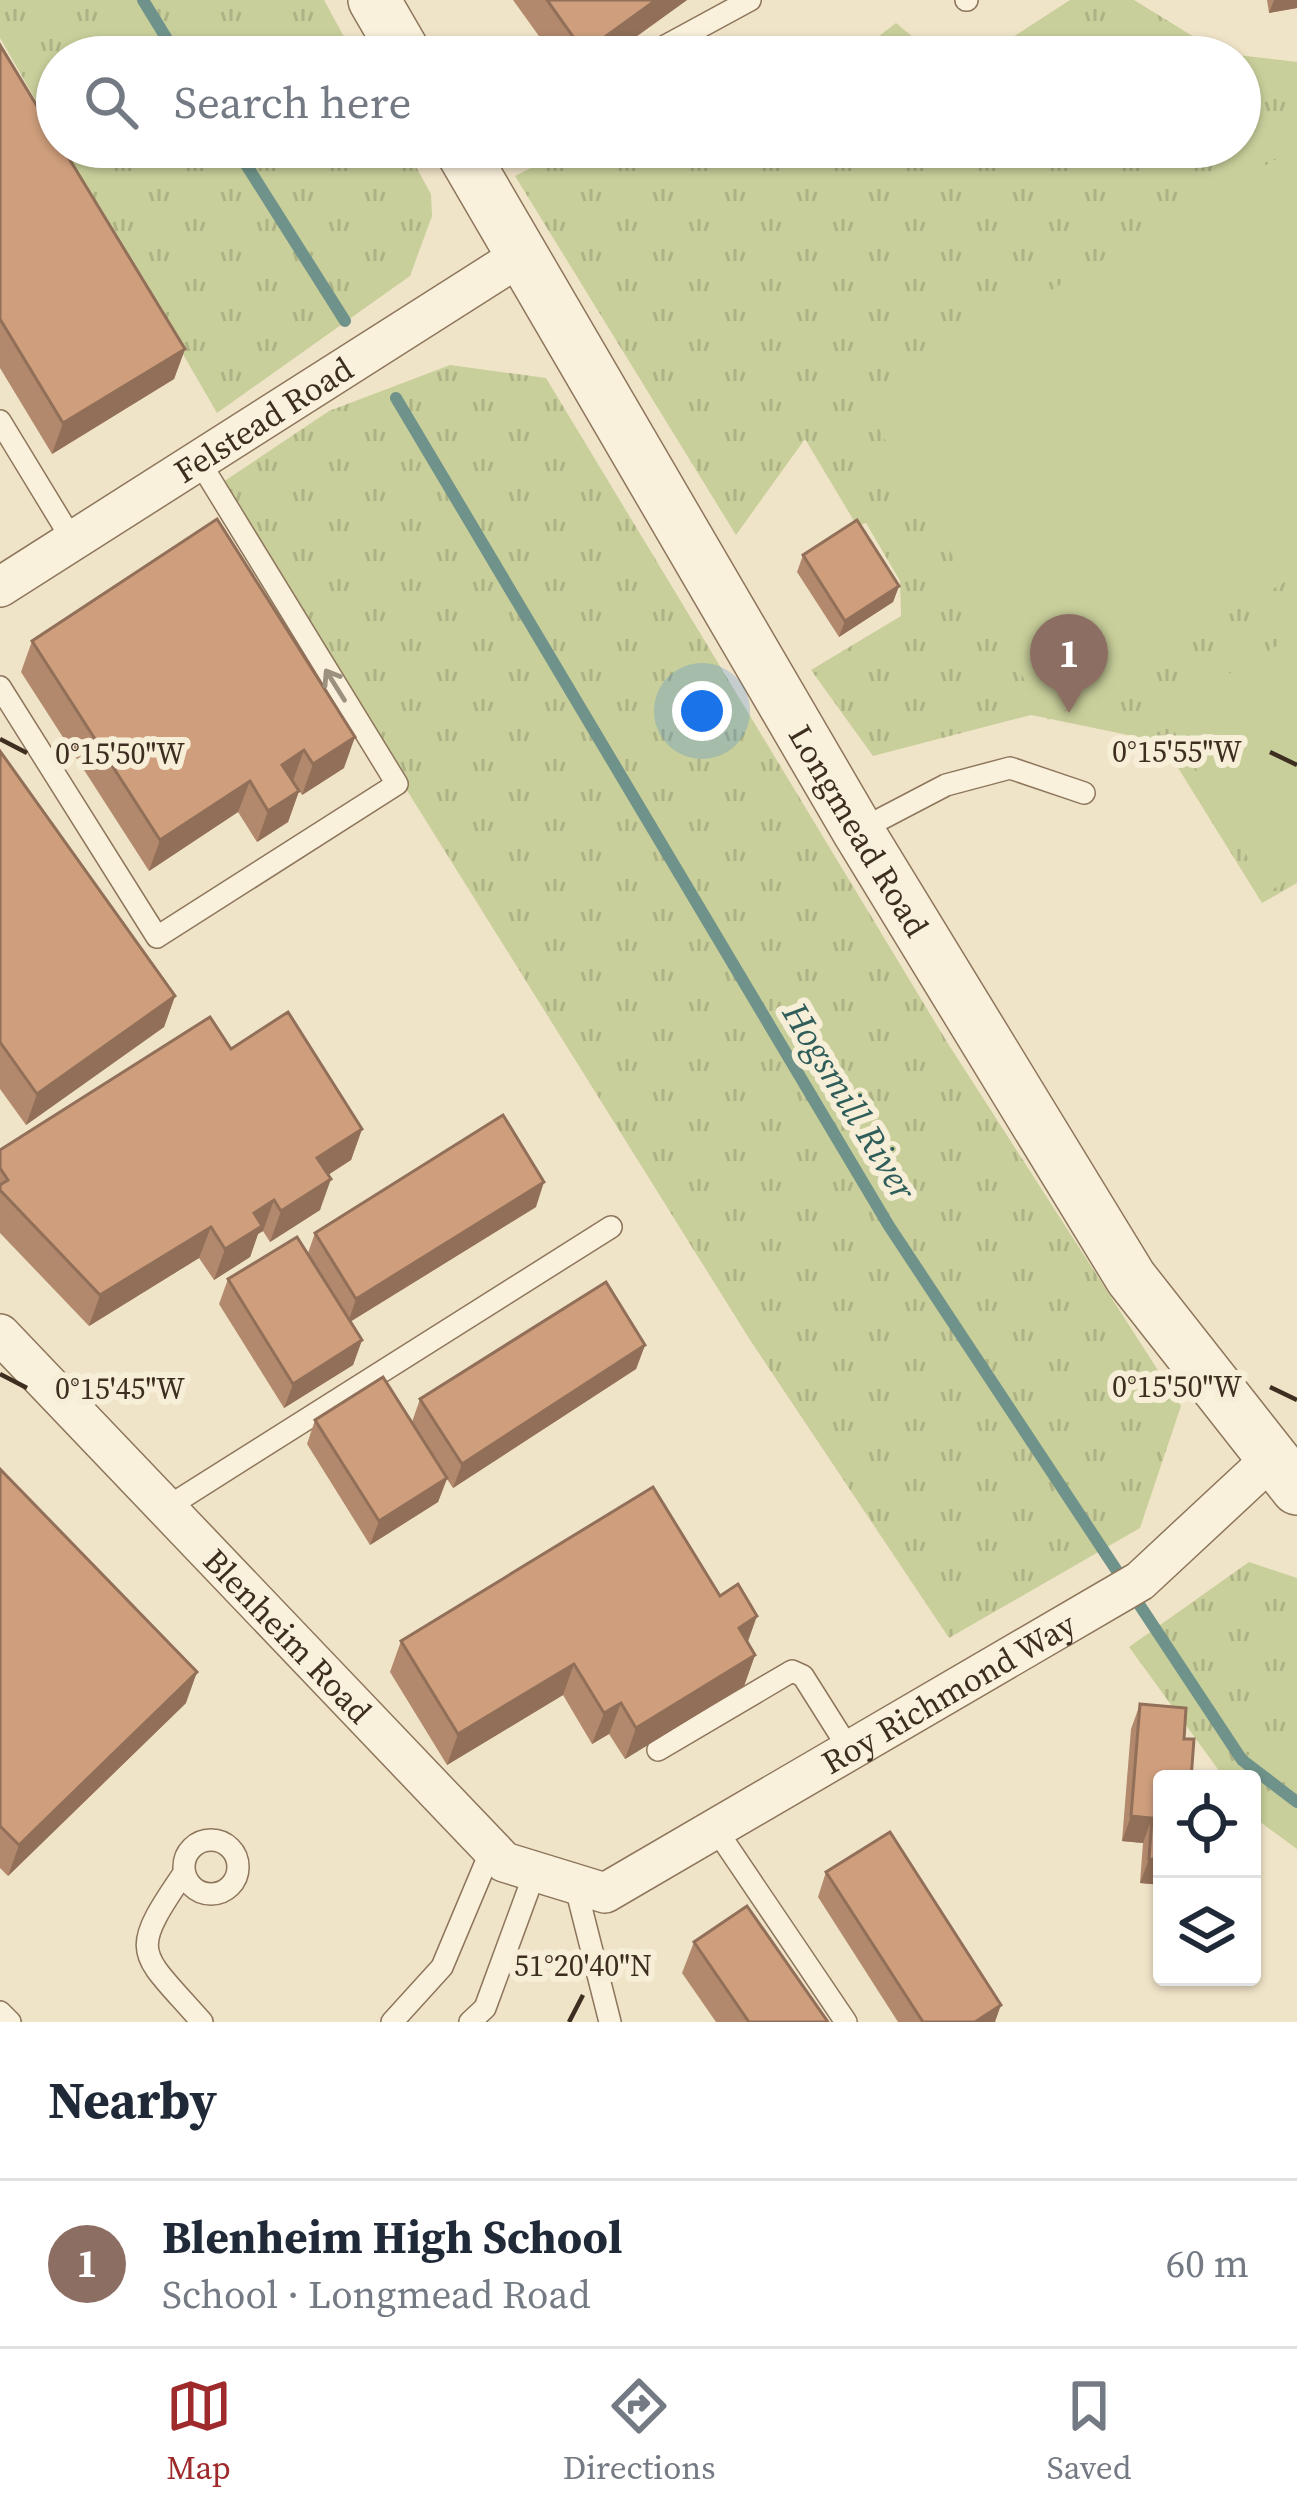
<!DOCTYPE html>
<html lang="en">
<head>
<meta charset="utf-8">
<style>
	body { margin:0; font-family:"Source Serif 4",serif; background:#f2f2f3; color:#1f2937 }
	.controls { position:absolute; right:36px; bottom:36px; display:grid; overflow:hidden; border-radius:12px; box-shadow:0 3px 9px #0004 }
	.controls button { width:108px; height:108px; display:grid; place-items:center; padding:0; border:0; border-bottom:3px solid #e0e1e3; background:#fff; color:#1f2937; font:60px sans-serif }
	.you { position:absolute; left:702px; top:711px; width:42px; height:42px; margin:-30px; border:9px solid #fff; border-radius:50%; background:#1a73e8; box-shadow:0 0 0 18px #1a73e833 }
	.badge { display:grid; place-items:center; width:78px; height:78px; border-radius:50%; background:#9e2a2b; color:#fff; font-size:39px; font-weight:700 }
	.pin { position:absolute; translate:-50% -99px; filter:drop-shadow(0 3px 6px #0008) }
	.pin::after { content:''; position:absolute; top:63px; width:42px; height:36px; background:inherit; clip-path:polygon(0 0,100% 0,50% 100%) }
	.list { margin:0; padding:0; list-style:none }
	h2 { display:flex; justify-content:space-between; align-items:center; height:156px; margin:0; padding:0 48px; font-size:51px }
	h2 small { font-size:39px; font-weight:400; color:#747a83 }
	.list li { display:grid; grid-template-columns:78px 1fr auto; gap:36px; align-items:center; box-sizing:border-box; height:168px; padding:0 48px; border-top:3px solid #e0e1e3 }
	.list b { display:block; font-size:45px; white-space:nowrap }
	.list p { margin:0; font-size:39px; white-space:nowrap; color:#747a83 }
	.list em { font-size:39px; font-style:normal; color:#747a83 }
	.icon { flex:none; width:66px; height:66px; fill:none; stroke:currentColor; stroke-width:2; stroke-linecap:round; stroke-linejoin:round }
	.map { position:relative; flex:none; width:1297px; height:2022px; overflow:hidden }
	.search { position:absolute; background:#fff; box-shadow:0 3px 9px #0004; left:36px; right:36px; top:36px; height:132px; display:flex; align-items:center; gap:30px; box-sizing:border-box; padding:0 42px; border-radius:66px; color:#747a83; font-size:45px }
	.sheet { height:324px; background:#fff }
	nav { display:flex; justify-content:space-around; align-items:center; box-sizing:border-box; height:168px; border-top:3px solid #e0e1e3; background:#fff; font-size:33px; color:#747a83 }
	nav a { display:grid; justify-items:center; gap:6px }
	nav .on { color:#9e2a2b }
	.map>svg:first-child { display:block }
</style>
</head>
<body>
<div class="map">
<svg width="1297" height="2022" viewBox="0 0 1297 2022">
	<defs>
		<pattern id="grass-tufts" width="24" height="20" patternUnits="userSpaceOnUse" patternTransform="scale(3)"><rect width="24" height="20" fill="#c9cf9b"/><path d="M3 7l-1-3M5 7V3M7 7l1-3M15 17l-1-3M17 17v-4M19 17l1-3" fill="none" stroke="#aeb285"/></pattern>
	</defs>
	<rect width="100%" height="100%" fill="#f0e4c8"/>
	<g fill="url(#grass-tufts)">
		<path d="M 0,0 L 324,0 L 355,57 L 57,57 L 57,137 L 0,38 Z"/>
		<path d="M 1070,0 L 1134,0 L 1220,53 L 1297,62 L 1297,883 L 1262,903 L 1162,742 L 1031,715 L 873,756 L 811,670 L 901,616 L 900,581 L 866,523 L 857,526 L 805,439 L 736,535 L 515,176 L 573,147 L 1240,147 L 1240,57 L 982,57 Z"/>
		<path d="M 896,23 L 937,57 L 852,57 Z"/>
		<path d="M 63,147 L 405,147 L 431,194 L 432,216 L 410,276 L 217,413 Z"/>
		<path d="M 450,365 L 546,378 L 947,1042 L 1181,1406 L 1140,1528 L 949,1638 L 750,1340 L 217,486 L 329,411 Z"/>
		<path d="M 1249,1562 L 1297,1578 L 1297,1849 L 1252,1816 L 1252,1779 L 1225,1779 L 1129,1647 Z"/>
	</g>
	<g fill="#c9cf9b">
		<path d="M 1297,147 L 1297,575 L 1048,720 L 862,400 Z"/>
		<path d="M 1297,634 L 1297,875 L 1268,892 L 1163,712 Z"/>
	</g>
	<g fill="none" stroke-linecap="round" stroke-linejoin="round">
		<g stroke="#6f938a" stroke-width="12">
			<path d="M 143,0 L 178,57"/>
			<path d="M 235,147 L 345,321"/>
			<path d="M 396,398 L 889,1226 L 1242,1760 L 1297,1802"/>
		</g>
		<defs>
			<g id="service">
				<path d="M 966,0 L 967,0"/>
				<path d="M 645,57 L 750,0"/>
				<path d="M 0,421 L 73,541"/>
				<path d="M 0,687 L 157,937 L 397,784 L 199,461"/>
				<path d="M 858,831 L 946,785 L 1010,768 L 1084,793"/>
				<path d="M 166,1508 L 611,1227"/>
				<path d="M 658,1750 L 792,1671 L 803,1676 L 849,1749"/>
				<path d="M 715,1828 L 846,2022"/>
				<circle cx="211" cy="1867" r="27"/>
				<path d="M 184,1873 C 127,1956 139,1950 202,2022"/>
				<path d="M 575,1884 L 610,2022"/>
				<path d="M 0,2012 L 10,2022"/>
				<path d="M 392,2022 L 442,1967 L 492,1848"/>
				<path d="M 470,2022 L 485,2008 L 535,1872"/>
			</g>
			<g id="minor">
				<path id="s1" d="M 0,587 L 525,253"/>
				<path id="s2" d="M 0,1334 L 504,1862 L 605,1893 L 1140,1581 L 1270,1460"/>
			</g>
			<g id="tertiary">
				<path d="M 374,0 L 407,57"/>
				<path id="s3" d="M 459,147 L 858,831 L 1131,1278 L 1297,1489"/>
			</g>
		</defs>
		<use href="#service" stroke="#8d765c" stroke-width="24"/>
		<use href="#minor" stroke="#8d765c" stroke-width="42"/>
		<use href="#tertiary" stroke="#8d765c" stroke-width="54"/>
		<use href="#service" stroke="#faf1dc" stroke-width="21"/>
		<use href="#minor" stroke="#faf1dc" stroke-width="39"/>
		<use href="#tertiary" stroke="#faf1dc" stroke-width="51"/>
	</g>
	<g fill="#b2896c">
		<path d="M 513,0 L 687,0 L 608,57 L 554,57 Z"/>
		<path d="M 1267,0 L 1297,0 L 1297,8 L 1269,13 Z"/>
		<path d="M 0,45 L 185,349 L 174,379 L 52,454 L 0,368 Z"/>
		<path d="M 803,555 L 899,586 L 893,602 L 839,637 L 797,572 Z"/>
		<path d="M 32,641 L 344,768 L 302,795 L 293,781 L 299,791 L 288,822 L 257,842 L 238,812 L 149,871 L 21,672 Z"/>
		<path d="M 0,751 L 175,996 L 164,1027 L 26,1125 L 0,1089 Z"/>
		<path d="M 362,1129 L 351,1160 L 328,1175 L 320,1210 L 270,1242 L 263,1231 L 258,1234 L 250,1257 L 214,1280 L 199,1258 L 89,1326 L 0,1233 L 0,1150 Z"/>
		<path d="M 536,1207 L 350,1322 L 362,1340 L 353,1365 L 284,1408 L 219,1304 L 228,1279 L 308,1253 L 315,1233 Z"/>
		<path d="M 645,1345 L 636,1369 L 453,1488 L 447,1479 L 438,1502 L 370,1545 L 307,1444 L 315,1420 L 412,1422 L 420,1399 Z"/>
		<path d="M 0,1469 L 186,1703 L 8,1876 L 0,1868 Z"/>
		<path d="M 401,1641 L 748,1643 L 755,1655 L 744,1686 L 625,1759 L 609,1734 L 592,1744 L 563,1695 L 447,1765 L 390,1672 Z"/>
		<path d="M 1140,1704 L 1162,1779 L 1162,1885 L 1140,1883 L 1143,1843 L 1122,1841 L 1131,1729 Z"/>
		<path d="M 826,1872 L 995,2022 L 898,2022 L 818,1897 Z"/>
		<path d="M 694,1942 L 828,2022 L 716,2022 L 682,1973 Z"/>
	</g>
	<g fill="#916f58">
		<path d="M 656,0 L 687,0 L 608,57 L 582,57 L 584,52 Z"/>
		<path d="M 1274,0 L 1297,0 L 1297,8 L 1269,13 Z"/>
		<path d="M 185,349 L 174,379 L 52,454 L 63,423 Z"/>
		<path d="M 899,586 L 893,602 L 839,637 L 845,621 Z"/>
		<path d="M 355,737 L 344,768 L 302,795 L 313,764 Z"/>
		<path d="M 304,750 L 293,781 L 282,765 Z"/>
		<path d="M 250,781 L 238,812 L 149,871 L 160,840 Z"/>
		<path d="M 299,791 L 288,822 L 257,842 L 268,811 Z"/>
		<path d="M 175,996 L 164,1027 L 26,1125 L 37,1094 Z"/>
		<path d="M 362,1129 L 351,1160 L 306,1189 L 317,1158 Z"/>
		<path d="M 331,1179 L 320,1210 L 270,1242 L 281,1211 Z"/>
		<path d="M 544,1182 L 536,1207 L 348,1323 L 356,1299 Z"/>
		<path d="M 274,1200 L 263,1231 L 258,1234 L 250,1257 L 214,1280 L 225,1249 L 254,1213 Z"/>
		<path d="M 211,1227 L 199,1258 L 89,1326 L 100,1295 Z"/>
		<path d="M 362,1340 L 353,1365 L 284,1408 L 293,1384 Z"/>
		<path d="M 645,1345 L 636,1369 L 453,1488 L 462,1464 Z"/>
		<path d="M 447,1478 L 438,1502 L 370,1545 L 379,1521 Z"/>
		<path d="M 757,1616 L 746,1647 L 739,1628 Z"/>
		<path d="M 755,1655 L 744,1686 L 625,1759 L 636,1728 Z"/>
		<path d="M 574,1664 L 563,1695 L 447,1765 L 458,1734 Z"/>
		<path d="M 197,1672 L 186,1703 L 8,1876 L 19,1845 Z"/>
		<path d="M 621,1703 L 609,1734 L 592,1744 L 604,1713 Z"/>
		<path d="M 1131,1816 L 1152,1818 L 1143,1843 L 1122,1841 Z"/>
		<path d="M 1149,1859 L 1162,1860 L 1162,1885 L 1140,1883 Z"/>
		<path d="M 1001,2005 L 995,2022 L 975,2022 Z"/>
	</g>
	<g fill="#cf9f7d" stroke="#916f58" stroke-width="3">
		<path d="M 547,0 L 656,0 L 584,52 Z"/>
		<path d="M 0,45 L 57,139 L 57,147 L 62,147 L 185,349 L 63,423 L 0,319 Z"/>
		<path d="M 217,519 L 355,737 L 313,764 L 304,750 L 282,765 L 299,791 L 268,811 L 250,781 L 160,840 L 32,641 Z"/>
		<path d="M 857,520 L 899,586 L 845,621 L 803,555 Z"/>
		<path d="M 0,751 L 175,996 L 37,1094 L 0,1042 Z"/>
		<path d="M 288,1012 L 362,1129 L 317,1158 L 331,1179 L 281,1211 L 274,1200 L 254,1213 L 262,1226 L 225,1249 L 211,1227 L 100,1295 L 0,1190 L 0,1185 L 8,1180 L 0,1168 L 0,1150 L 210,1017 L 231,1049 Z"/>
		<path d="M 503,1115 L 544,1182 L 356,1299 L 315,1233 Z"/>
		<path d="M 297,1237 L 362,1340 L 293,1384 L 228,1279 Z"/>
		<path d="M 606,1282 L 645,1345 L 462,1464 L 420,1399 Z"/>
		<path d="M 383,1377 L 447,1478 L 379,1521 L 315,1420 Z"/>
		<path d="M 0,1469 L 197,1672 L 19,1845 L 0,1826 Z"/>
		<path d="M 653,1487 L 720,1596 L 738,1584 L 757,1616 L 739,1628 L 755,1655 L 636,1728 L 621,1703 L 604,1713 L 574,1664 L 458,1734 L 401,1641 Z"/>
		<path d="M 1140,1704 L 1186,1708 L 1184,1739 L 1194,1739 L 1191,1779 L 1162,1779 L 1162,1860 L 1149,1859 L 1152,1818 L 1131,1816 Z"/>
		<path d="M 890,1832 L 1001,2005 L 975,2022 L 923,2022 L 826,1872 Z"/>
		<path d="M 747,1906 L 828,2022 L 749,2022 L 694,1942 Z"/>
	</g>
	<defs><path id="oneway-shaft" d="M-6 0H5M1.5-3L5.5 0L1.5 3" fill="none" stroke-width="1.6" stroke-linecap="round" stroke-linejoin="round" transform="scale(3)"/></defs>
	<use stroke="#9c907e" href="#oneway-shaft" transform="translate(335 685) rotate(-122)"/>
	<path fill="none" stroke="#3d2e20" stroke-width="4.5" d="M 0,739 L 27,753M 1270,752 L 1297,765M 0,1374 L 27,1388M 1270,1387 L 1297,1400M 569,2022 L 583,1995"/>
	<g text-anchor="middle" stroke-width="12" stroke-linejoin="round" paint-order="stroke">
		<g font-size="33" fill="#3d2e20" stroke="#f7eed8">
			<text dy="12" stroke="none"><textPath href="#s1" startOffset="312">Felstead Road</textPath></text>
			<text dy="12" stroke="none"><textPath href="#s3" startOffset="792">Longmead Road</textPath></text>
			<text dy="12" stroke="none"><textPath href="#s2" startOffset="417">Blenheim Road</textPath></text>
			<text dy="12" stroke="none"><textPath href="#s2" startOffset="1233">Roy Richmond Way</textPath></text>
		</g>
		<g font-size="36" font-style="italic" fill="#2f5d5a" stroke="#f7eed8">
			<text transform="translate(850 1101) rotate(59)" y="13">Hogsmill River</text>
		</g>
	</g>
	<g font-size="30" text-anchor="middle" fill="#3d2e20" stroke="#f7eed8" stroke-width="12" stroke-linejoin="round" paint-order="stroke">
		<text x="1177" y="762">0°15'55"W</text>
		<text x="120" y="764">0°15'50"W</text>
		<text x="1177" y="1397">0°15'50"W</text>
		<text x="120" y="1399">0°15'45"W</text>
		<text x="583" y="1976">51°20'40"N</text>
	</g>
</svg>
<div class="controls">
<button><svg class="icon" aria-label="locate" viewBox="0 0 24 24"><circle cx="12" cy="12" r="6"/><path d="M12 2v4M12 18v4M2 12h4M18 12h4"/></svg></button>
<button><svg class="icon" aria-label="layers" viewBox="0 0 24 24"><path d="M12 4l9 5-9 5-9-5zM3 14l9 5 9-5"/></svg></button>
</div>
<div class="you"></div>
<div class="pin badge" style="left:1069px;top:713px;background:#8d6e63">1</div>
<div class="search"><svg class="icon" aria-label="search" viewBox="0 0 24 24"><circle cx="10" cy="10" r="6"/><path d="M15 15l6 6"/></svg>Search here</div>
</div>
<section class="sheet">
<h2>Nearby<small></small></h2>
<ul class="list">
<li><span class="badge" style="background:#8d6e63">1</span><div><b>Blenheim High School</b><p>School · Longmead Road</p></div><em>60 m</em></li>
</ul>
</section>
<nav>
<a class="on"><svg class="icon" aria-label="map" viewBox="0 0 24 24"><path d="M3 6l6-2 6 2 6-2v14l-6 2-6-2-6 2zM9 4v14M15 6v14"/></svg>Map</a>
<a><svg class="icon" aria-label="directions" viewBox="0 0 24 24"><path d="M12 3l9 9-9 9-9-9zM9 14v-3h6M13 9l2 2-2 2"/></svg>Directions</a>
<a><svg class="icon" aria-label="saved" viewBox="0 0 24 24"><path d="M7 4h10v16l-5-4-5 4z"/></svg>Saved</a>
</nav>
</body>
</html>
